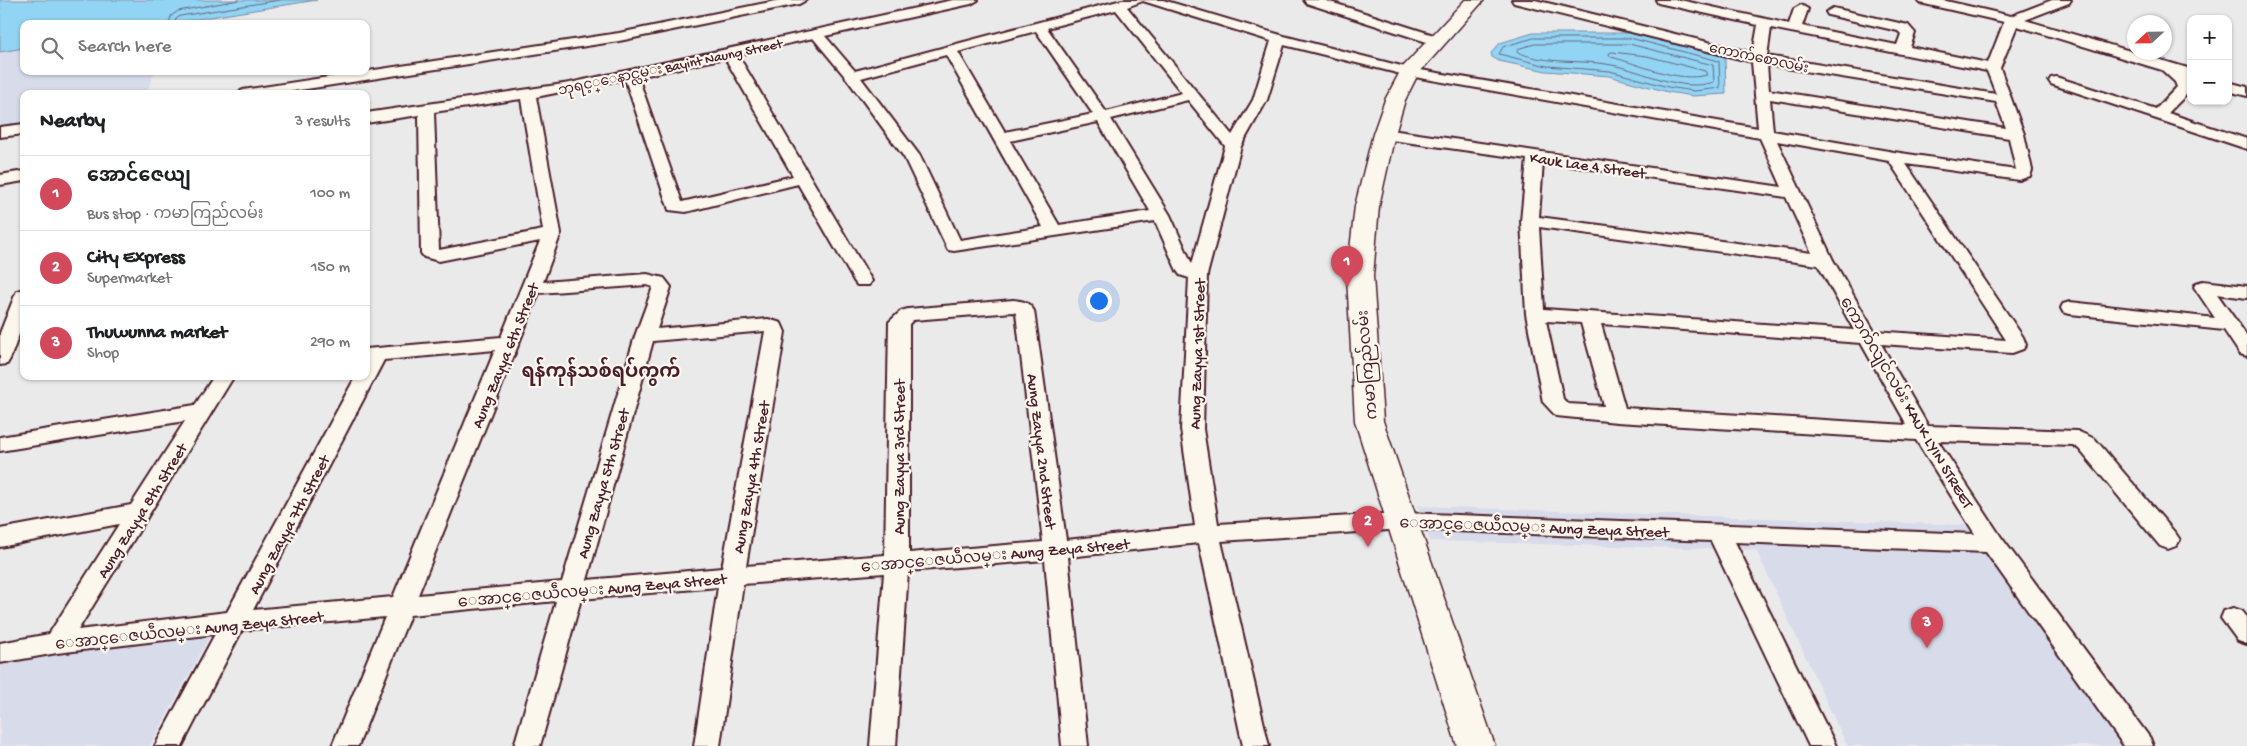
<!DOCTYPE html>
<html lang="en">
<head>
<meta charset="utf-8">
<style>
	body { margin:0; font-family:"Gochi Hand","Noto Sans Myanmar",sans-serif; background:#f6f6f6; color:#202124 }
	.controls { position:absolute; right:15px; top:15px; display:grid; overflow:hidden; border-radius:10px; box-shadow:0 1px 4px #0004 }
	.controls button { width:45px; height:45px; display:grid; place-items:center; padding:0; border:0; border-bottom:1px solid #e0e0e0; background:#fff; color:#202124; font:25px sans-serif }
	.compass { position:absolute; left:2127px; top:15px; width:45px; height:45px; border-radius:50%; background:#fff; box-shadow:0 1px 4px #0004; rotate:248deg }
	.you { position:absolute; left:1098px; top:300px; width:18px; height:18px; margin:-12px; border:4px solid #fff; border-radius:50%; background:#1a73e8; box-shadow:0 0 0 8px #1a73e833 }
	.badge { display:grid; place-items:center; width:32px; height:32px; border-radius:50%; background:#d1495b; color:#fff; font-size:16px; font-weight:700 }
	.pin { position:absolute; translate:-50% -41px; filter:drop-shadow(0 1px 2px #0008) }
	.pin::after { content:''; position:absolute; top:26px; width:18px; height:15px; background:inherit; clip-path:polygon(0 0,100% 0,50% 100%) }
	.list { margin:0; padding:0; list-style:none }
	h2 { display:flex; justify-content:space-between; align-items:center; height:65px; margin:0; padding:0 20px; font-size:21px }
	h2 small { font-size:16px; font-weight:400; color:#757577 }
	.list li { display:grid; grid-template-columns:32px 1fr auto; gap:15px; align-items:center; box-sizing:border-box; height:75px; padding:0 20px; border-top:1px solid #e0e0e0 }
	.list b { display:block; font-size:19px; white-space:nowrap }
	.list p { margin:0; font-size:16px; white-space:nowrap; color:#757577 }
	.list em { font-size:16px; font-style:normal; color:#757577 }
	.icon { flex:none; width:28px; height:28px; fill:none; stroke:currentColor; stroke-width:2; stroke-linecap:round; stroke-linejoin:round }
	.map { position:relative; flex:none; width:2247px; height:746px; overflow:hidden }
	.search { position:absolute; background:#fff; box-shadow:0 1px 4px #0004; left:20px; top:20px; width:350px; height:55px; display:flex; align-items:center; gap:12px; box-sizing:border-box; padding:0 18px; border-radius:10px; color:#757577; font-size:19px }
	.panel { position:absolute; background:#fff; box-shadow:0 1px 4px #0004; left:20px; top:90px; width:350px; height:290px; border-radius:10px }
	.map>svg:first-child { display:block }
</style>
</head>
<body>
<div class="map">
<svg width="2247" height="746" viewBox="0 0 2247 746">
	<rect width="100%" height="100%" fill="#ebeaeb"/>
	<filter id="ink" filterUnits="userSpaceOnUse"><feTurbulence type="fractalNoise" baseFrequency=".02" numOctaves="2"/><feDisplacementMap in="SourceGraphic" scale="10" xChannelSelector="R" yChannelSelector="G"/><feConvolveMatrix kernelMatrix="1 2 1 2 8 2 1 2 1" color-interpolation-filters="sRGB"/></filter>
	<g filter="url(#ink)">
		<g fill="#d8dbea">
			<path d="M 24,48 L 24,71 L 155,71 L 146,94 L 24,94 L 24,123 L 0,127 L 0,52 Z"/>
			<path d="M 1418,506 L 1968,525 L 2121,746 L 1847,746 L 1756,550 L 1430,541 Z"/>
			<path d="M 211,634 L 150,746 L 0,746 L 0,664 L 50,654 Z"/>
		</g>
		<g fill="#92d4f4" stroke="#758ca4">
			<path d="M 0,0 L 317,0 L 167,24 L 24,24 L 24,48 L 0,52 Z"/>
			<path d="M 1533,33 L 1630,33 L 1725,57 L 1726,94 L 1693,96 L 1668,92 L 1609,76 L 1546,71 L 1499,61 L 1492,57 L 1491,53 L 1500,43 Z"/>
		</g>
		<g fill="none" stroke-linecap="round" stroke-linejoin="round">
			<g stroke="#67677b" stroke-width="1">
				<path d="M 169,24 L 171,16 L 178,11 L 239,0"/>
				<path d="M 175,24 L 176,19 L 180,16 L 280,0"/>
				<path d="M 1534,38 L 1630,38 L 1719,61 L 1720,88 L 1694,91 L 1668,87 L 1610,71 L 1547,66 L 1499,54 L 1503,47 Z"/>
				<path d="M 1535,44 L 1629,44 L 1713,65 L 1714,82 C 1682,93 1644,71 1612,65 C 1580,59 1548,65 1517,52 L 1518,49 Z"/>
				<path d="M 1612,52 L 1647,56 L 1705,71 L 1707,75 C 1677,83 1640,64 1611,57 L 1609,54 Z"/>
			</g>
			<defs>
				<g id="street">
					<path d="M 780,0 L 806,0 L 799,4 L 619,41 L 274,94 L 236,94 L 243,90 L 619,33 Z"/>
					<path d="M 953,0 L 978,0 L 971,4 L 825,36 L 855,71 L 1122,0 L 1163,0 L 1284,36 L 1409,68 L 1758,128 L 1752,62 L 1514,3 L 1512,0 L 1535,0 L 1753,53 L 1758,25 L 1658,3 L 1656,0 L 1680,0 L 1789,24 L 1794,9 L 1801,5 L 1808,9 L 1802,26 L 1897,45 L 1901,34 L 1898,31 L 1828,15 L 1826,12 L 1833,8 L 1908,25 L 1915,33 L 1910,47 L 1988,63 L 2004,22 L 1920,3 L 1918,0 L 1942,0 L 2011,16 L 2052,0 L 2071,0 L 2069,3 L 2025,20 L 2191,69 L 2191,78 L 2188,77 L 2191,90 L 2168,113 L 2247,139 L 2247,149 L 2051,84 L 2049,81 L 2051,78 L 2056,77 L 2156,109 L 2177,87 L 2175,82 L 2162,70 L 2017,26 L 2000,68 L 2024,134 L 2032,170 L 2030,176 L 2019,180 L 1906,164 L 2023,337 L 2026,345 L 2023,349 L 2012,353 L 1881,344 L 1928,426 L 2077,431 L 2095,439 L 2176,534 L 2180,540 L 2176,546 L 2168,549 L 2160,546 L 2079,449 L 2073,445 L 1938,441 L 2001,537 L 2150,738 L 2153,746 L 2124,746 L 1986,552 L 1735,542 L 1836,746 L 1809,746 L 1711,541 L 1403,529 L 1221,541 L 1269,746 L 1243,746 L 1199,543 L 1068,557 L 1088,746 L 1062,746 L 1045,560 L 908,571 L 896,746 L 870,746 L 884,573 L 743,584 L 720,746 L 694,746 L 718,587 L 581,599 L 540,746 L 514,746 L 556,601 L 410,615 L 358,746 L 332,746 L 385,617 L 242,630 L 182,746 L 155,746 L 215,634 L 57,653 L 0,663 L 0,643 L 49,634 L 119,524 L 0,547 L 0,529 L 131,505 L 185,421 L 0,451 L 0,437 L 195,405 L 214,376 L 234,376 L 78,630 L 227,612 L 356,376 L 366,376 L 366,349 L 501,337 L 540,241 L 439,261 L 424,257 L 421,253 L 419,115 L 366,123 L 366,113 L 570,83 ZM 1143,1 L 1271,41 L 1253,100 L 1232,135 L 1127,7 ZM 1116,10 L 1182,93 L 1106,112 L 1047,28 ZM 1771,28 L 1987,71 L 1996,94 L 1767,56 ZM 1036,31 L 1093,114 L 1005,132 L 958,52 ZM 813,38 L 847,79 L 904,157 L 948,250 L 954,251 L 1155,221 L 1177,271 L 1180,275 L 1189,278 L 1181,429 L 1195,526 L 1066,540 L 1034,311 C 1029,302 1023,301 1013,300 L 908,309 L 901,311 L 889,322 L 885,555 L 746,566 L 785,332 L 781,323 L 768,319 L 657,329 L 671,287 L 664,278 L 647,274 L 543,282 L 561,233 L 536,97 L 625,79 L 669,210 L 686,212 L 798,184 L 854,281 L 857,285 L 869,285 L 872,281 L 738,55 ZM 1284,45 L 1409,76 L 1760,138 L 1782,187 L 1384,129 L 1376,134 L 1384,139 L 1527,159 L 1521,221 L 1526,314 L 1543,402 L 1556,416 L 1617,422 L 1916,440 L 1975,534 L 1403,513 L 1218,524 L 1203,429 L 1207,275 L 1241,146 L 1267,100 ZM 946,55 L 1043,227 L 960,240 L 920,156 L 861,78 ZM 725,58 L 793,176 L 682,202 L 638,77 ZM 1767,65 L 1996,102 L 2006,128 L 1769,90 ZM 521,99 L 543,230 L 439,250 L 434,112 ZM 1770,99 L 2009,138 L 2016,170 L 1894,152 L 1773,131 ZM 1188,100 L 1225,146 L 1192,264 L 1170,215 L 1111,119 ZM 1098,122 L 1150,211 L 1059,225 L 1010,141 ZM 1777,141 L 1889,161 L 2006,340 L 1874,331 L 1833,260 ZM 1543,162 L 1786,197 L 1812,253 L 1539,217 ZM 1539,227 L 1818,265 L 1854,330 L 1544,309 ZM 647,285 L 653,287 L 635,336 L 562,582 L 418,595 L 539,293 ZM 1013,312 L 1016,313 L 1043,542 L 909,553 L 909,324 L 913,320 ZM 1546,321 L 1581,323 L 1604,406 L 1568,404 L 1563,399 ZM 1601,324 L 1861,343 L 1907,425 L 1625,408 ZM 765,331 L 722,568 L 587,580 L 653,341 ZM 495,350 L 393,597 L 253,610 L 384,360 Z"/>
					<path d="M 1304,0 L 1324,0 L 1443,38 L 1445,41 L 1438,45 L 1433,44 L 1306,3 Z"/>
					<path d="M 2228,82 L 2247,87 L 2247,96 L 2228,91 Z"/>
					<path d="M 24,124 L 24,134 L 0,137 L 0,127 Z"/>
					<path d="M 24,171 L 24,181 L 0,185 L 0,175 Z"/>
					<path d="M 2203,281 L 2247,286 L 2247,298 L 2217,294 L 2247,336 L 2247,356 L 2240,354 L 2224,330 L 2070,314 L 2063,312 L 2061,308 L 2063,304 L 2070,302 L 2215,318 L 2194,287 L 2196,283 Z"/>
					<path d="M 24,289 L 24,321 L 10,359 L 7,364 L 0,365 L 0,333 L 15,295 L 17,291 Z"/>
					<path d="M 2233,608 L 2242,611 L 2247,617 L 2247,644 L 2238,641 L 2221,618 L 2224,611 Z"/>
				</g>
				<path id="secondary" d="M 1465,0 L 1484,0 L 1418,74 L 1405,100 L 1395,134 L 1379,206 L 1373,276 L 1383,421 L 1495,746 L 1457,746 L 1355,421 L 1347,276 L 1355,206 L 1373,134 L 1385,100 L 1402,68 Z"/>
			</defs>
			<use href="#street" stroke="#4a1f2b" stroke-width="4"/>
			<use href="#secondary" stroke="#4a1f2b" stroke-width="3"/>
			<use href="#street" fill="#fbf7ec" fill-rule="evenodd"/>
			<use href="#secondary" fill="#fbf7ec" fill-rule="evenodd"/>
		</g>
	</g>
	<g text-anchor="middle" stroke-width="4.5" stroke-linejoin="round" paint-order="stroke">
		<g font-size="14" fill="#4a1f2b" stroke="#fbf7ec">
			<text transform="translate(1759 57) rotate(12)" y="5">ကောက်စောလမ်း</text>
			<text transform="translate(670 66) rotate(-12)" y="5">ဘုရင့္ေနာင္လမ္း Bayint Naung Street</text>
		</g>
		<g font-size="16" fill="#4a1f2b" stroke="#fbf7ec">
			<text transform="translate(1588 164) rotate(8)" y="6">Kauk Lae 4 Street</text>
			<text transform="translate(1196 354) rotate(-88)" y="6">Aung Zayya 1st Street</text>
			<text transform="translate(504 355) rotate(-68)" y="6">Aung Zayya 6th Street</text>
			<text transform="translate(1366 365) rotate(-95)" y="6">ကမာကြည်လမ်း</text>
			<text transform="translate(1908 402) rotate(59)" y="6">ကောက်လျင်လမ်း KAUK LYIN STREET</text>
			<text transform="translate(1043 451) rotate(83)" y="6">Aung Zayya 2nd Street</text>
			<text transform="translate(898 457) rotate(-90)" y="6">Aung Zayya 3rd Street</text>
			<text transform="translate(750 477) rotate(-80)" y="6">Aung Zayya 4th Street</text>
			<text transform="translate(602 483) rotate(-74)" y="6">Aung Zayya 5th Street</text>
			<text transform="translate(141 510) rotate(-58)" y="6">Aung Zayya 8th Street</text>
			<text transform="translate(288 524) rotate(-62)" y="6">Aung Zayya 7th Street</text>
			<text transform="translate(1534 526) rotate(2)" y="6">ေအာင္ေဇယဵလမ္း Aung Zeya Street</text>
			<text transform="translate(995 554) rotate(-5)" y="6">ေအာင္ေဇယဵလမ္း Aung Zeya Street</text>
			<text transform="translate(592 589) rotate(-5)" y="6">ေအာင္ေဇယဵလမ္း Aung Zeya Street</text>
			<text transform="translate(189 629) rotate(-6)" y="6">ေအာင္ေဇယဵလမ္း Aung Zeya Street</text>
		</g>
		<g font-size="19" font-weight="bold" fill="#4a1f2b" stroke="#fbf7ec">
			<text x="601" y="377">ရန်ကုန်သစ်ရပ်ကွက်</text>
		</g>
	</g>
</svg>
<div class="controls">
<button>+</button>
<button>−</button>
</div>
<svg class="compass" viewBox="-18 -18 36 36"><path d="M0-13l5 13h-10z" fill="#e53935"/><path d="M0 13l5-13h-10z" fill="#757577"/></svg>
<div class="you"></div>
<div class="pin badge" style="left:1347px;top:287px">1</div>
<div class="pin badge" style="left:1368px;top:547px">2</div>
<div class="pin badge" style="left:1927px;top:648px">3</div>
<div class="search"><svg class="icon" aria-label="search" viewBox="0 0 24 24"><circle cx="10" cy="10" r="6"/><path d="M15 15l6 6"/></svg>Search here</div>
<section class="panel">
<h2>Nearby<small>3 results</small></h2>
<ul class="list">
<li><span class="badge">1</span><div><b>အောင်ဇေယျ</b><p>Bus stop · ကမာကြည်လမ်း</p></div><em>100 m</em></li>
<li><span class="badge">2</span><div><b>City Express</b><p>Supermarket</p></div><em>150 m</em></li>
<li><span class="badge">3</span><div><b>Thuwunna market</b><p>Shop</p></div><em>290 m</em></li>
</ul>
</section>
</div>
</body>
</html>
